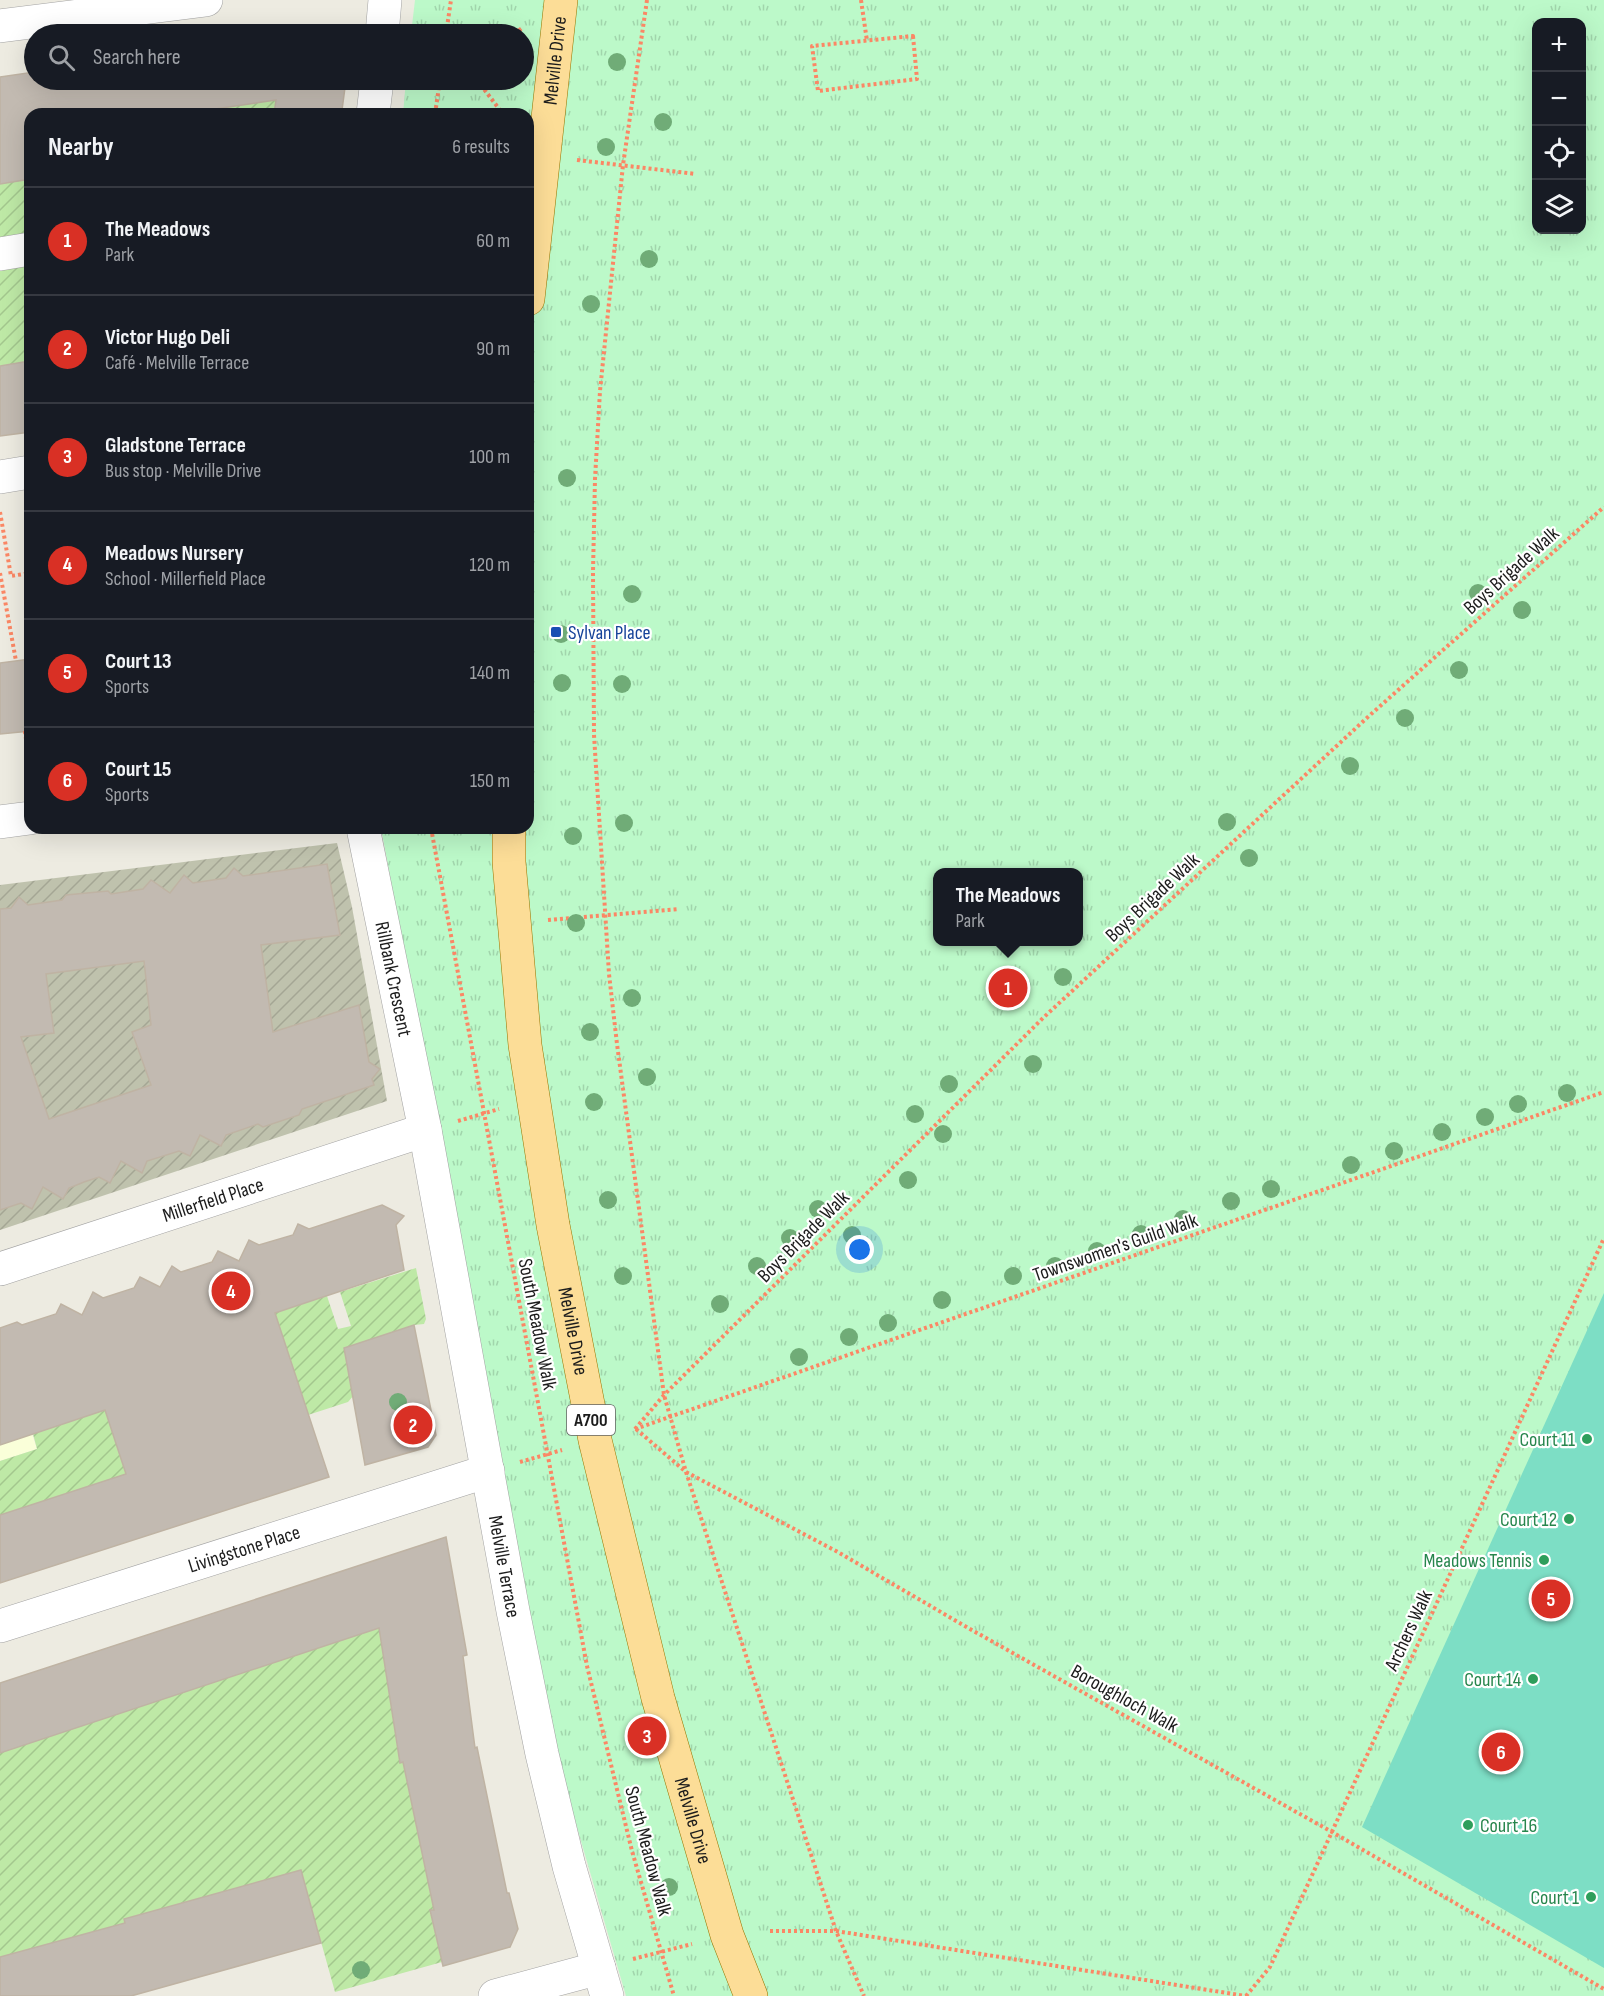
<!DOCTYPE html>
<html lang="en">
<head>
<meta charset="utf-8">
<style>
	body { margin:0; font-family:"Sofia Sans Condensed",sans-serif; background:#20242c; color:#f1f3f6 }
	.controls { position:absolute; right:18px; top:18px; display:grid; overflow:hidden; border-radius:12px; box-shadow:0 6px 24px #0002 }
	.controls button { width:54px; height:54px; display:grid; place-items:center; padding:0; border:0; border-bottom:2px solid #363941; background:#171b24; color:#f1f3f6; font:30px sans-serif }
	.you { position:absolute; left:860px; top:1250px; width:21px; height:21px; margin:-15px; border:4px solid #fff; border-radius:50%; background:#1a73e8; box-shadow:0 0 0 9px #1a73e833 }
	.badge { display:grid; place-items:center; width:39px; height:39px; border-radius:50%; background:#d93025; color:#fff; font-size:20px; font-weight:700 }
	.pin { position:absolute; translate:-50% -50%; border:3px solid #fff; box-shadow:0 2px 6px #0006 }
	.popup { position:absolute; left:933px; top:868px; width:150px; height:78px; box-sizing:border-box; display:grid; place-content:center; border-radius:12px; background:#171b24; filter:drop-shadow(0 2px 4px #0005); font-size:20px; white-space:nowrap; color:#9ea1a6 }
	.popup b { font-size:22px; color:#f1f3f6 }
	.popup::after { content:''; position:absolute; left:50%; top:100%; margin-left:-12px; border:12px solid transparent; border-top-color:#171b24 }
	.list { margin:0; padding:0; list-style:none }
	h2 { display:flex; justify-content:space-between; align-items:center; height:78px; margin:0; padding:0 24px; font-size:26px }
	h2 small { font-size:20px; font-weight:400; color:#9ea1a6 }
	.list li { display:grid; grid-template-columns:39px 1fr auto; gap:18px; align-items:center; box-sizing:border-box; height:108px; padding:0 24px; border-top:2px solid #363941 }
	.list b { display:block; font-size:22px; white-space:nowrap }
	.list p { margin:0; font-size:20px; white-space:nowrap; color:#9ea1a6 }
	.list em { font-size:20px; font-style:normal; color:#9ea1a6 }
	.icon { flex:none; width:33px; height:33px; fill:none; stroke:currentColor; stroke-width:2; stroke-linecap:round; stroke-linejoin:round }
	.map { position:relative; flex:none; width:1604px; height:1996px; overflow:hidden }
	.search { position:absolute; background:#171b24; box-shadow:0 6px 24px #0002; left:24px; top:24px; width:510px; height:66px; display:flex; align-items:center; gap:15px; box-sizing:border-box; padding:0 21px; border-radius:33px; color:#9ea1a6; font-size:22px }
	.panel { position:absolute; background:#171b24; box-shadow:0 6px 24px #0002; left:24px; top:108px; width:510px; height:726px; border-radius:18px }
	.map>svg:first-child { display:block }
</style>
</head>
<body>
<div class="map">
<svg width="1604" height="1996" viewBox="0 0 1604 1996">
	<defs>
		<pattern id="construction-furrows" width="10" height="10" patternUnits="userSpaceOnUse" patternTransform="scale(1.5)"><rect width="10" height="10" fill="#bfc2ad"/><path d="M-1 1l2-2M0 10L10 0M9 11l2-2" fill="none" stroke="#a4a694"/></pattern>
		<pattern id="park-tufts" width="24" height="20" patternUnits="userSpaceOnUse" patternTransform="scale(1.5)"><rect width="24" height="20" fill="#bcf9c9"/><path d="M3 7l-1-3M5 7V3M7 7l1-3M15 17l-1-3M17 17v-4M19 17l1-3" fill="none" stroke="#a1d5ac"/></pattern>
		<pattern id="garden-furrows" width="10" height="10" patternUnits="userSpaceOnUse" patternTransform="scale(1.5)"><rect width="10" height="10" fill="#bee9a6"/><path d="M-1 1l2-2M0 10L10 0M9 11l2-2" fill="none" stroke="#a3c78e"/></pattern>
	</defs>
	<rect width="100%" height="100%" fill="#edebe1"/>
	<path fill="#faffd9" d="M 0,1335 L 37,1449 L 0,1461 Z"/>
	<path fill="url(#construction-furrows)" d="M 337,843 L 352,907 L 387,1101 L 0,1230 L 0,885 Z"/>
	<path fill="url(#park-tufts)" fill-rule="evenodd" d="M 415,0 L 1604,0 L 1604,1996 L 626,1996 L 554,1748 L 381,828 L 528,828 L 528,114 L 403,114 L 406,80 L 524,80 L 524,34 L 411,34 ZM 1536,22 L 1582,22 L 1582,230 L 1536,230 ZM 938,872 L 1078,872 L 1078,942 L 938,942 Z"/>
	<g fill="url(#garden-furrows)">
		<path d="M 236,97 L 276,101 L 274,114 L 179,114 L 236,106 Z"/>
		<path d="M 30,177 L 30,237 L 0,242 L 0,183 L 29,179 Z"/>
		<path d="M 30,263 L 30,361 L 0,366 L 0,267 Z"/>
		<path d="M 416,1268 L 426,1319 L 424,1324 L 414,1325 L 348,1402 L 0,1515 L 0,1461 L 37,1449 L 33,1434 L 275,1313 L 327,1296 L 338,1329 L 351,1326 L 340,1292 Z"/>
		<path d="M 385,1617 L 387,1677 L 400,1762 L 403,1762 L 424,1861 L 436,1909 L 430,1911 L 442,1962 L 335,1992 L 301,1870 L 124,1919 L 125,1923 L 0,1957 L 0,1753 Z"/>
	</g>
	<path fill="#7ddec5" d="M 1604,1293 L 1604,1968 L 1362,1827 Z"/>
	<g fill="#c2bab1" stroke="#bfb3a3" stroke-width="1.5" fill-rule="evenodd">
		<path d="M 343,29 L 347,34 L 303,34 L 305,34 Z"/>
		<path d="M 34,72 L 34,80 L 346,80 L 342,110 L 340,110 L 340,114 L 274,114 L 276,100 L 181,114 L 30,114 L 30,179 L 0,184 L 0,77 Z"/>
		<path d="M 30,361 L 30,432 L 0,436 L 0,366 Z"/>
		<path d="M 30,659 L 30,731 L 0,734 L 0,663 Z"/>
		<path d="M 327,864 L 340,935 L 261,945 L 273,1032 L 359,1005 L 369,1062 L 380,1069 L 372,1079 L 374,1085 L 302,1109 L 299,1115 L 263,1127 L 258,1124 L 226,1135 L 221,1146 L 200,1135 L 190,1156 L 179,1151 L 147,1161 L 142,1173 L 121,1161 L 110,1183 L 99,1177 L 84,1182 L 69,1188 L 63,1199 L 43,1187 L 32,1209 L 21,1203 L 0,1210 L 0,909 L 11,908 L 19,897 L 28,905 L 62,900 L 66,895 L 108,891 L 111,894 L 143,889 L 151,880 L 170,893 L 184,875 L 193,883 L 226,878 L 234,868 L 243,876 ZM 144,961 L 151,1025 L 132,1032 L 151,1085 L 49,1119 L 21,1037 L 54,1033 L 46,974 Z"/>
		<path d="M 382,1205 L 404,1216 L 396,1225 L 404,1270 L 275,1313 L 329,1477 L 0,1583 L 0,1515 L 126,1474 L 105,1410 L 0,1445 L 0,1328 L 17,1322 L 22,1325 L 56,1314 L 61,1304 L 82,1315 L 93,1292 L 103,1298 L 134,1288 L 140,1277 L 160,1287 L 172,1266 L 181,1272 L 200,1266 L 212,1262 L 218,1251 L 239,1261 L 249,1240 L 259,1245 L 293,1235 L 298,1224 L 309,1229 Z"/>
		<path d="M 414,1325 L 436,1435 L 428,1447 L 365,1465 L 344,1348 Z"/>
		<path d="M 446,1537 L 467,1655 L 463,1656 L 475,1748 L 477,1747 L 507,1893 L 509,1893 L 518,1929 L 510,1947 L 443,1966 L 430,1910 L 434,1910 L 403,1762 L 400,1763 L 379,1628 L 0,1753 L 0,1683 Z"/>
		<path d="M 301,1870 L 321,1943 L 131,1996 L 0,1996 L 0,1957 L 125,1923 L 124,1919 Z"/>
	</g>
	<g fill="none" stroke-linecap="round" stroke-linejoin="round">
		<defs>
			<g id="minor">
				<path d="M 0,26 L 206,0"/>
				<path d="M 382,34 L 385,0"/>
				<path d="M 373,114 L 377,80"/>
				<path d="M 0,254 L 30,249"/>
				<path d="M 0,477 L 30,472"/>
				<path d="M 0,822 L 30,818"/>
				<path id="s1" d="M 363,828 L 425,1130 L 513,1611 L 542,1754 L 569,1866 L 607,1996"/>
				<path id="s2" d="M 0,1269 L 425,1130"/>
				<path id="s3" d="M 0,1626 L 488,1471"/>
				<path d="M 495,1996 L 599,1968"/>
			</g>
			<g id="major">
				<path id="s4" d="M 528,299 L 561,0"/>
				<path id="s5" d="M 509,828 L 509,862 L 525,1045 L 553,1225 L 595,1440 L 658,1698 L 727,1935 L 751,1996"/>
			</g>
		</defs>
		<use href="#minor" stroke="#a3a3a3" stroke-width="34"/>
		<use href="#major" stroke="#947500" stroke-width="34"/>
		<g stroke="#fb8765" stroke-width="4" stroke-dasharray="3 3" stroke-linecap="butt">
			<path d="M 647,0 L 623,165 L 600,391 L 595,479 L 593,572 L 594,735 L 609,974 L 617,1044 L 664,1395 L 686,1472 L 836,1931 L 864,1996"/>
			<path d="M 861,0 L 867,41"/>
			<path d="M 446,34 L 451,0"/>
			<path d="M 514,34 L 522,28"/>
			<path d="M 913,36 L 917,79 L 818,91 L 812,46 Z"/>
			<path d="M 477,80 L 503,114"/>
			<path d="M 435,114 L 440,80"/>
			<path d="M 577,160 L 696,174"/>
			<path d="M 0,512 L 11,576 L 30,573"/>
			<path d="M 0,573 L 16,661"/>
			<path d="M 25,731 L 30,772"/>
			<path d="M 431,828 L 587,1666 L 632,1851 L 674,1996"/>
			<path d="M 548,920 L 679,909"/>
			<path d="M 458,1121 L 499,1109"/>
			<path d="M 635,1429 L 664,1395 L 1043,1018 L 1370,715 L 1604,507"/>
			<path d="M 635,1429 L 1604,1092"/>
			<path d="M 636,1429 L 686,1472 L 836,1551 L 970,1629 L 1332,1832 L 1604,1989"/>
			<path d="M 520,1462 L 562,1450"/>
			<path d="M 770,1931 L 836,1931 L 1246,1996"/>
			<path d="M 633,1959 L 692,1944"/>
			<path d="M 1246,1996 L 1270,1967 L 1604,1238"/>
		</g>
		<use href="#minor" stroke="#fff" stroke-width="33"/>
		<use href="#major" stroke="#fcdd97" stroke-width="33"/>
	</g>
	<g fill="#70ac77">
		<circle cx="617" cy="62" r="9"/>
		<circle cx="663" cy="122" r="9"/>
		<circle cx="606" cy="147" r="9"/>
		<circle cx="649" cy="259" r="9"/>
		<circle cx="591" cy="304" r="9"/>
		<circle cx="567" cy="478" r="9"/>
		<circle cx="1478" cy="593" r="9"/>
		<circle cx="632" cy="594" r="9"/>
		<circle cx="1522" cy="610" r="9"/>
		<circle cx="561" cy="634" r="9"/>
		<circle cx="1459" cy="670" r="9"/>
		<circle cx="562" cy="683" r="9"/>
		<circle cx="622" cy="684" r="9"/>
		<circle cx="1405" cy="718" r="9"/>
		<circle cx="1350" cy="766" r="9"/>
		<circle cx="1227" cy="822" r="9"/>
		<circle cx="624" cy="823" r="9"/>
		<circle cx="573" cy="836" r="9"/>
		<circle cx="1249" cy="858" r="9"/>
		<circle cx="576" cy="923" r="9"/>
		<circle cx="1063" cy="977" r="9"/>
		<circle cx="632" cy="998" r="9"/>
		<circle cx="590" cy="1032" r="9"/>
		<circle cx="1033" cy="1064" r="9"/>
		<circle cx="647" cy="1077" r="9"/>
		<circle cx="949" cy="1084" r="9"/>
		<circle cx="1567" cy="1093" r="9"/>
		<circle cx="594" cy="1102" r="9"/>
		<circle cx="1518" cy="1104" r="9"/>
		<circle cx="915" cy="1114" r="9"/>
		<circle cx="1485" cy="1117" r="9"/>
		<circle cx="1442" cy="1132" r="9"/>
		<circle cx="943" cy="1134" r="9"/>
		<circle cx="1394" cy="1151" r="9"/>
		<circle cx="1351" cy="1165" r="9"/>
		<circle cx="908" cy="1180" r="9"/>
		<circle cx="1271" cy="1189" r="9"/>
		<circle cx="608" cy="1200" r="9"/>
		<circle cx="1231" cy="1201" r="9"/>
		<circle cx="818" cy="1209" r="9"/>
		<circle cx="1183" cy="1219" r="9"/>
		<circle cx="1141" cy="1234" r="9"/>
		<circle cx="852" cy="1235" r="9"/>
		<circle cx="790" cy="1238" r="9"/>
		<circle cx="1097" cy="1251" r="9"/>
		<circle cx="757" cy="1266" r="9"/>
		<circle cx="1055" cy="1266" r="9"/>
		<circle cx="623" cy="1276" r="9"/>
		<circle cx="1013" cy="1276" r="9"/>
		<circle cx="942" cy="1300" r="9"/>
		<circle cx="720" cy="1304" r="9"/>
		<circle cx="888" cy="1323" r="9"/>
		<circle cx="849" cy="1337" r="9"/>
		<circle cx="799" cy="1357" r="9"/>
		<circle cx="398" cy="1402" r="9"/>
		<circle cx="669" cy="1887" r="9"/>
		<circle cx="361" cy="1970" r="9"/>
	</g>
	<rect fill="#1a4fb4" stroke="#fff" stroke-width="2" x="550" y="626" width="12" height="12" rx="3"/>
	<g fill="#2e9e5b" stroke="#fff" stroke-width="2">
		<circle cx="1587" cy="1439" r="6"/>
		<circle cx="1569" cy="1519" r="6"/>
		<circle cx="1544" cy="1560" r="6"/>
		<circle cx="1533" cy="1679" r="6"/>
		<circle cx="1468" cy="1825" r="6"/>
		<circle cx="1591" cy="1897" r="6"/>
	</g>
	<g text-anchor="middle" stroke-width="4.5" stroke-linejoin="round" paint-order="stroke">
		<rect fill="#fff" stroke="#606060" stroke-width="1.5" x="567" y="1405" width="48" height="30" rx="4.5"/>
		<g font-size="18" font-weight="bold" fill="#1c1c1c">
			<text x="591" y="1426">A700</text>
		</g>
		<g font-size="20" fill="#1c1c1c" stroke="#fff">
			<text dy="7" stroke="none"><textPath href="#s4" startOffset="240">Melville Drive</textPath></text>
			<text transform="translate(1511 570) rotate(-42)" y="7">Boys Brigade Walk</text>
			<text transform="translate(1152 897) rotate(-43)" y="7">Boys Brigade Walk</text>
			<text dy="7" stroke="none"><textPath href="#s1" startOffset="154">Rillbank Crescent</textPath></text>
			<text dy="7" stroke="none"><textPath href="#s2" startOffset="224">Millerfield Place</textPath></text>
			<text transform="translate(803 1236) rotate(-45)" y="7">Boys Brigade Walk</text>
			<text transform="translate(1115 1247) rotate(-19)" y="7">Townswomen's Guild Walk</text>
			<text transform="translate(538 1324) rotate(79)" y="7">South Meadow Walk</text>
			<text dy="7" stroke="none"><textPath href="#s5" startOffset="508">Melville Drive</textPath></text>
			<text dy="7" stroke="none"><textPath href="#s3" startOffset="256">Livingstone Place</textPath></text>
			<text dy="7" stroke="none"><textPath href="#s1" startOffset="752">Melville Terrace</textPath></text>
			<text transform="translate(1408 1630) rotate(-65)" y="7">Archers Walk</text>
			<text transform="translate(1125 1698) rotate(29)" y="7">Boroughloch Walk</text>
			<text dy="7" stroke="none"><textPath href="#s5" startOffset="1012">Melville Drive</textPath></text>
			<text transform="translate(649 1851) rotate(75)" y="7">South Meadow Walk</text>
		</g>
		<g font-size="20" fill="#164399" stroke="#fff" text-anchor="start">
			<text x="568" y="639">Sylvan Place</text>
		</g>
		<g font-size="20" fill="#27864d" stroke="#fff" text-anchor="end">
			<text x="1575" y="1446">Court 11</text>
			<text x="1557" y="1526">Court 12</text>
			<text x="1532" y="1567">Meadows Tennis</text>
			<text x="1521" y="1686">Court 14</text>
			<text x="1480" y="1832" text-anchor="start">Court 16</text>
			<text x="1579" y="1904">Court 1</text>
		</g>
	</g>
</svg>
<div class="controls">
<button>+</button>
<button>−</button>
<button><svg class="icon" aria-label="locate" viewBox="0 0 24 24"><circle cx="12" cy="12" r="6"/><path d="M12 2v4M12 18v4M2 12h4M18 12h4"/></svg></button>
<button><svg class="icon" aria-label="layers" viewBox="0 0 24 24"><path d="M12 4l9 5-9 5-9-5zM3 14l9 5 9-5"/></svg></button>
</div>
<div class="you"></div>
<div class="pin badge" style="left:1008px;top:988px">1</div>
<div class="popup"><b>The Meadows</b>Park</div>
<div class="pin badge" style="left:413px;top:1425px">2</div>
<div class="pin badge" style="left:647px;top:1736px">3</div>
<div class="pin badge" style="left:231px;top:1291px">4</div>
<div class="pin badge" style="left:1551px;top:1599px">5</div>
<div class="pin badge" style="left:1501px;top:1752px">6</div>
<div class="search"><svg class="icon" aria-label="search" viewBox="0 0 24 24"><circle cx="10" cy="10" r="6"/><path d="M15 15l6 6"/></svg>Search here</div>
<section class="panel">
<h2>Nearby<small>6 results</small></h2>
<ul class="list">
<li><span class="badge">1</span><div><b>The Meadows</b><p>Park</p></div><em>60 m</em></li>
<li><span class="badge">2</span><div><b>Victor Hugo Deli</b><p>Café · Melville Terrace</p></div><em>90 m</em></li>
<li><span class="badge">3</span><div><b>Gladstone Terrace</b><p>Bus stop · Melville Drive</p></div><em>100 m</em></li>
<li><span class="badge">4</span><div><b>Meadows Nursery</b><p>School · Millerfield Place</p></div><em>120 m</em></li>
<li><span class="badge">5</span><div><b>Court 13</b><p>Sports</p></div><em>140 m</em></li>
<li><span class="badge">6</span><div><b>Court 15</b><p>Sports</p></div><em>150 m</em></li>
</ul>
</section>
</div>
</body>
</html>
